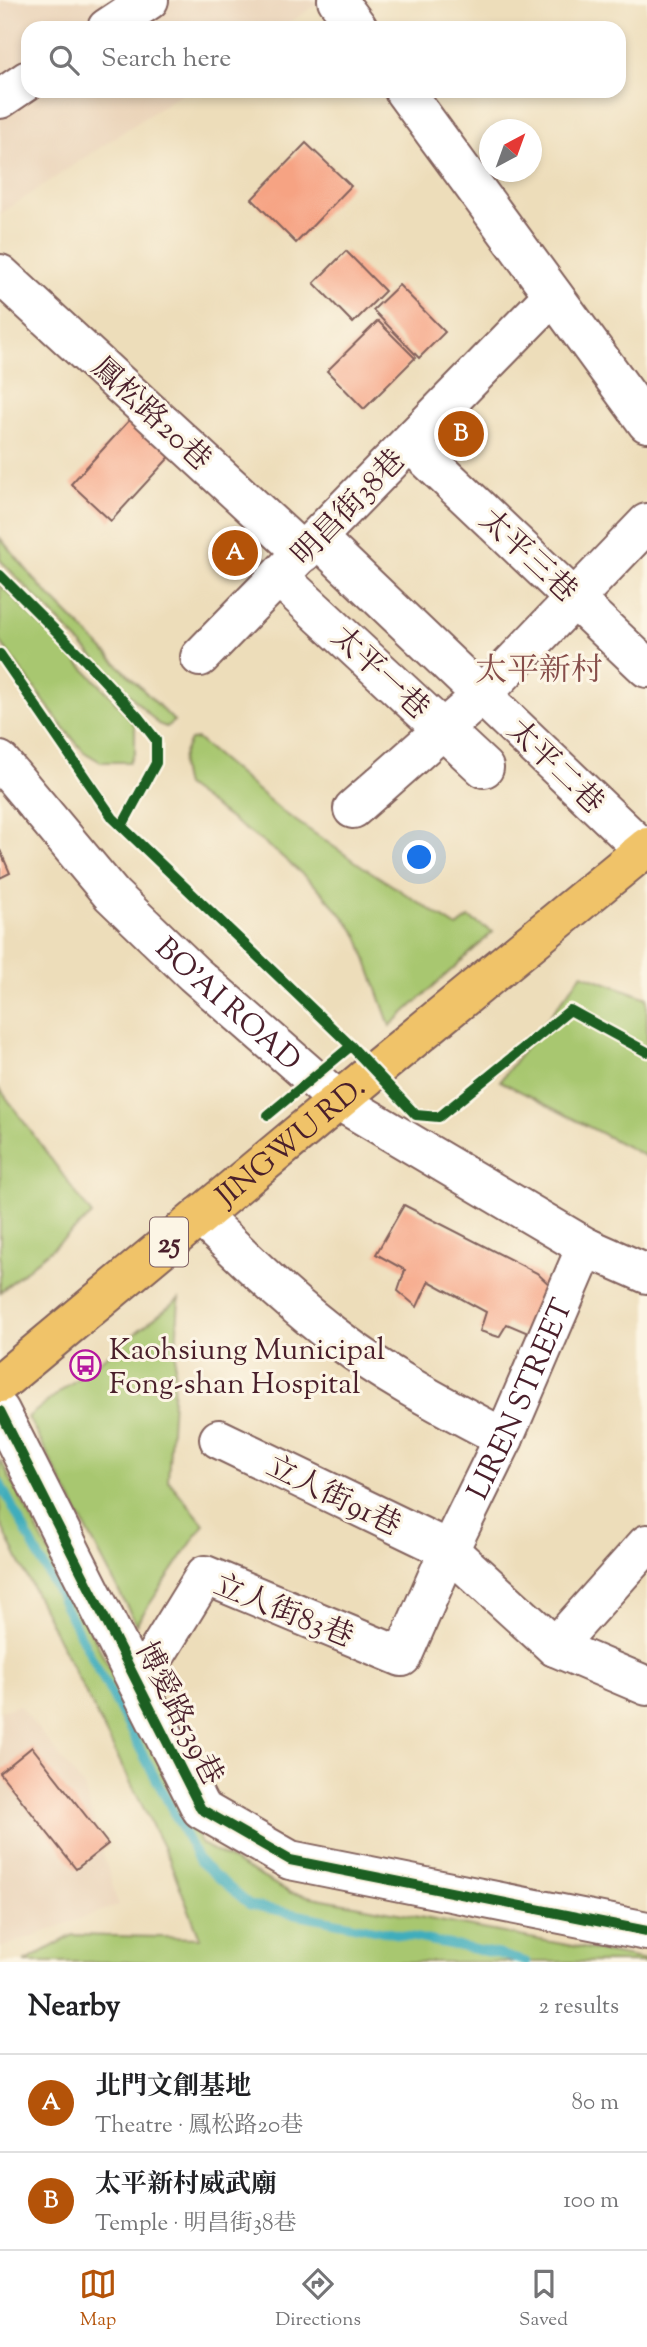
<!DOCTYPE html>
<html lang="en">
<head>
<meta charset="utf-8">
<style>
	body { margin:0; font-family:"Sorts Mill Goudy","Noto Serif TC",serif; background:#f2f2f2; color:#202124 }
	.compass { position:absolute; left:479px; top:119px; width:63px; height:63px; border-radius:50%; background:#fff; box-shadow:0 4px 10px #0003; rotate:41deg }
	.you { position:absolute; left:420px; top:858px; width:24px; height:24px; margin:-18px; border:5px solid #fff; border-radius:50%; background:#1a73e8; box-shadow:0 0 0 10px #1a73e833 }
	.badge { display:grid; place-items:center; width:46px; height:46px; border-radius:50%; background:#b45309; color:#fff; font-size:23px; font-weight:700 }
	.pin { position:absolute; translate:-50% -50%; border:4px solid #fff; box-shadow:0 2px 7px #0006 }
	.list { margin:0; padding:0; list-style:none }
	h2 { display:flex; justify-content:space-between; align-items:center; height:91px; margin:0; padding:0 28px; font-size:30px }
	h2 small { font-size:23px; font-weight:400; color:#757577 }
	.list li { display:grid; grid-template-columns:46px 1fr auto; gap:21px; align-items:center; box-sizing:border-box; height:98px; padding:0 28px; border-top:2px solid #e0e0e0 }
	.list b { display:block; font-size:26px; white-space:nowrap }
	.list p { margin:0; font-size:23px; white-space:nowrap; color:#757577 }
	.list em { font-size:23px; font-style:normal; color:#757577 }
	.icon { flex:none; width:38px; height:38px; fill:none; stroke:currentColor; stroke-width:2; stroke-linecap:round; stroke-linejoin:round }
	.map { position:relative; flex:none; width:647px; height:1962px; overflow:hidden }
	.search { position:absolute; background:#fff; box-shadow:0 4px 10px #0003; left:21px; right:21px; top:21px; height:77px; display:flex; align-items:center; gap:18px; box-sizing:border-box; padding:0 24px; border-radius:21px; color:#757577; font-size:26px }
	.sheet { height:287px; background:#fff }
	nav { display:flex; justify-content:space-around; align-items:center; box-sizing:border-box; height:98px; border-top:2px solid #e0e0e0; background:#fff; font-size:19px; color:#757577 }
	nav a { display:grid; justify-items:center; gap:4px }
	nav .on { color:#b45309 }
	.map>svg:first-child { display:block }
</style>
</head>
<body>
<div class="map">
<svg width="647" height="1962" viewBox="0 0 647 1962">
	<rect width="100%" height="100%" fill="#fcf5e5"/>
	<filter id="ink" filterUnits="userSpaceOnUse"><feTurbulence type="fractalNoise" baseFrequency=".0143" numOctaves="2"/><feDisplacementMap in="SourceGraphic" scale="14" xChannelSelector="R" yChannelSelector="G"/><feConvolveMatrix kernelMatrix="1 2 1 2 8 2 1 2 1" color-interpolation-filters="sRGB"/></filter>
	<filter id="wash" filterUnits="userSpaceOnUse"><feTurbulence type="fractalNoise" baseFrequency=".00686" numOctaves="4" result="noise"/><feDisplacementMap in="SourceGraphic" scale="28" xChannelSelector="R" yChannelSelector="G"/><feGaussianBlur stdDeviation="1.57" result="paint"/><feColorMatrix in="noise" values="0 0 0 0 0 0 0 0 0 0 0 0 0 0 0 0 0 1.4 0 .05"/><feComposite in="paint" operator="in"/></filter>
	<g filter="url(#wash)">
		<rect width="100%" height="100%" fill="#edddba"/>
		<g fill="#ead3b8">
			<path d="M 0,0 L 324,0 L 281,28 L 28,28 L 28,91 L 185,91 L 0,214 Z"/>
			<path d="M 19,1705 L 84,1787 L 118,1905 L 0,1948 L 0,1711 Z"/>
		</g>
		<g fill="#a8c76f" stroke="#79734d" stroke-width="2">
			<path d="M 0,538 L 41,587 L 174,721 L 166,727 L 158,724 L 0,560 Z"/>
			<path d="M 0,584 L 108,693 L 135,725 L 135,752 L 129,762 L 101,762 L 84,752 L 62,726 L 0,641 Z"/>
			<path d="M 197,739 L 283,812 L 362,866 L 457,927 L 469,918 L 493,932 L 390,1026 L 358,936 L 347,921 L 319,889 L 279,854 L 185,786 C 179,764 180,760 190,740 Z"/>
			<path d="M 582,974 L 647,998 L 647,1157 L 500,1081 Z"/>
			<path d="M 0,1089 L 92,1215 L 0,1292 Z"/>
			<path d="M 179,1299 L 168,1480 L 204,1524 L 136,1624 L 28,1417 Z"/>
			<path d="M 0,1459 L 202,1844 L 291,1893 L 647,1960 L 647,1962 L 24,1962 L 73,1935 L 200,1938 L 169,1859 L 0,1523 Z"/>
		</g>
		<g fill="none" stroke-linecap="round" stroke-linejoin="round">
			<path stroke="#3fadbc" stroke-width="9" d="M 0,1483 L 199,1861 L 250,1905 L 503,1955 L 526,1962"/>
		</g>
		<g id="blocks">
			<g fill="#f6a383">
				<path d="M 306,143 L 351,186 L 296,243 L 252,199 Z"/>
				<path d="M 346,251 L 385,291 L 353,323 L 314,283 Z"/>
				<path d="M 399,285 L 445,332 L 419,358 L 373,310 Z"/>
				<path d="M 378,321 L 415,358 L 364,409 L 327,371 Z"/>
				<path d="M 136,413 L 176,450 L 111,521 L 71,484 Z"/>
				<path d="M 0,850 L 10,873 L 0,878 Z"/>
				<path d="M 404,1205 L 537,1273 L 552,1287 L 535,1336 L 507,1324 L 499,1337 L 480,1331 L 486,1312 L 429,1281 L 417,1307 L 398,1291 L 405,1270 L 376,1254 Z"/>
				<path d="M 32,1747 L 108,1844 L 76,1869 L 0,1773 Z"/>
			</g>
		</g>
	</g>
	<g filter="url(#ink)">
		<use href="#blocks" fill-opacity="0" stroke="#83625d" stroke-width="2"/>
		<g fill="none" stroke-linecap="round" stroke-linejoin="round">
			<defs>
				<g id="minor">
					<path d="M 337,0 L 358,28"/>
					<path d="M 107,28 L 149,0"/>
					<path d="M 404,91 L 647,423"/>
					<path d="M 0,99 L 28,80"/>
					<path d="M 0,274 L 303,553"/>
					<path d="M 410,443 L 647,668"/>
					<path d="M 317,538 L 644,850"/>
					<path d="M 279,577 L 484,768"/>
					<path d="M 200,657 L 553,295"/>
					<path id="s1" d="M 0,761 L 112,895 L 194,974 L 339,1101 L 586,1247 L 647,1274"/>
					<path d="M 353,809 L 482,695 L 647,523"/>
					<path d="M 200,1216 C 245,1258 289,1303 339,1340 C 390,1379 448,1408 504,1438"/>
					<path d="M 0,1411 L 201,1809 L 290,1860 L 647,1931"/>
					<path d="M 219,1439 L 449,1550 L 555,1647 L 647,1686"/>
					<path d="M 555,1647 L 647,1544"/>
					<path id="s2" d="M 138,1684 L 205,1575 L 402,1657 L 449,1550 L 504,1438 L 586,1247"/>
				</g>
				<g id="major">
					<path id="s3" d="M 0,1383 L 374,1071 L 647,847"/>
				</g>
			</defs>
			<use href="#minor" stroke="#83625d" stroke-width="42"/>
			<use href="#major" stroke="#83625d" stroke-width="42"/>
			<use href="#minor" stroke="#fff" stroke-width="38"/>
			<use href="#major" stroke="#f0c369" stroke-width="38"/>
			<defs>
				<g id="cycleway">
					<path d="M 0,575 L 86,661 L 139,718 L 156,740 L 156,763 L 122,826"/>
					<path d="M 0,654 L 113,818 L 351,1046 L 416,1115 L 439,1117 L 570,1010 L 647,1052"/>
					<path d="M 268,1115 L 351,1046"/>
					<path d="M 0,1411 L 201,1809 L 290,1860 L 647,1931"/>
				</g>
			</defs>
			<use href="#cycleway" stroke="#fcf5e5" stroke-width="15"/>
			<use href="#cycleway" stroke="#1b5e20" stroke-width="10"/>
		</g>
	</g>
	<defs>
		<symbol id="bus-ring" viewBox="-11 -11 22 22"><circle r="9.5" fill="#fcf5e5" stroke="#b5179e" stroke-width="1.5"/><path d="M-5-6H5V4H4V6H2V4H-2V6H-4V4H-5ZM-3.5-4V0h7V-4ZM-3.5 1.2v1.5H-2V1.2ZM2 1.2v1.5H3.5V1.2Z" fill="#b5179e"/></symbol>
	</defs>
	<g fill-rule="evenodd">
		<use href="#bus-ring" x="68" y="1348" width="35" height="35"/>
	</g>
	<g text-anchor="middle" stroke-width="6" stroke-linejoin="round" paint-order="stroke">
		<rect fill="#fcf5e5" stroke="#7f5f63" stroke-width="2" x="150" y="1217.5" width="38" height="49" rx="5"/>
		<g font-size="28" font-weight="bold" fill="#4a1f2b">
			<text x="169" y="1252">25</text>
		</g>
		<g font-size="30" fill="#4a1f2b" stroke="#fcf5e5">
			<text transform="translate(152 413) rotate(43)" y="10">鳳松路20巷</text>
			<text transform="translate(348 507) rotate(-46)" y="10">明昌街38巷</text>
			<text transform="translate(529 555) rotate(43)" y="10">太平三巷</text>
			<text transform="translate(381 672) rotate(43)" y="10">太平一巷</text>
			<text transform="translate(556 766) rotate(44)" y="10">太平二巷</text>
			<text dy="10" stroke="none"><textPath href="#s1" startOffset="334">BO'AI ROAD</textPath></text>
			<text dy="10" stroke="none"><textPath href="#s3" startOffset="378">JINGWU RD.</textPath></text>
			<text dy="10" stroke="none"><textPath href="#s2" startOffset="625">LIREN STREET</textPath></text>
			<text transform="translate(334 1495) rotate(26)" y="10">立人街91巷</text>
			<text transform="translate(284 1610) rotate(22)" y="10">立人街83巷</text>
			<text transform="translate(180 1713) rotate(63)" y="10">博愛路539巷</text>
		</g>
		<g font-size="30" fill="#4a1f2b" stroke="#fcf5e5" text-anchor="start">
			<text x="109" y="1359">Kaohsiung Municipal<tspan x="109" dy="34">Fong-shan Hospital</tspan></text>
		</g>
		<g font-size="32" fill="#864d4a" stroke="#fcf5e5">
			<text x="539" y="680">太平新村</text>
		</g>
	</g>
</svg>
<svg class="compass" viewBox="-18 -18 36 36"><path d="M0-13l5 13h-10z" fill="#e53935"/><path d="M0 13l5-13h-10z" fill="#757577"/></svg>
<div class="you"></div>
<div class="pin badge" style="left:235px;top:553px">A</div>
<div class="pin badge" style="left:461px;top:434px">B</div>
<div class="search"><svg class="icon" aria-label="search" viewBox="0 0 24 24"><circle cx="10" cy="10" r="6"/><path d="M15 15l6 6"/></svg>Search here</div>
</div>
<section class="sheet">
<h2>Nearby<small>2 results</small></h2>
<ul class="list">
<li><span class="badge">A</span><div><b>北門文創基地</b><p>Theatre · 鳳松路20巷</p></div><em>80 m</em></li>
<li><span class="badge">B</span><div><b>太平新村威武廟</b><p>Temple · 明昌街38巷</p></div><em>100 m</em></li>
</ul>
</section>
<nav>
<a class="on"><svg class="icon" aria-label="map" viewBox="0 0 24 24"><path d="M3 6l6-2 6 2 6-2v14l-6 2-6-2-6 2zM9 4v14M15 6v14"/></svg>Map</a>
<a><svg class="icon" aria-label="directions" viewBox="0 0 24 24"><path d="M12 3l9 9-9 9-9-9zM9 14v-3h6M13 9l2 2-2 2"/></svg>Directions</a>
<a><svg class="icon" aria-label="saved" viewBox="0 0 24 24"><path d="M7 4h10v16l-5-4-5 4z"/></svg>Saved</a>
</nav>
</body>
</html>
